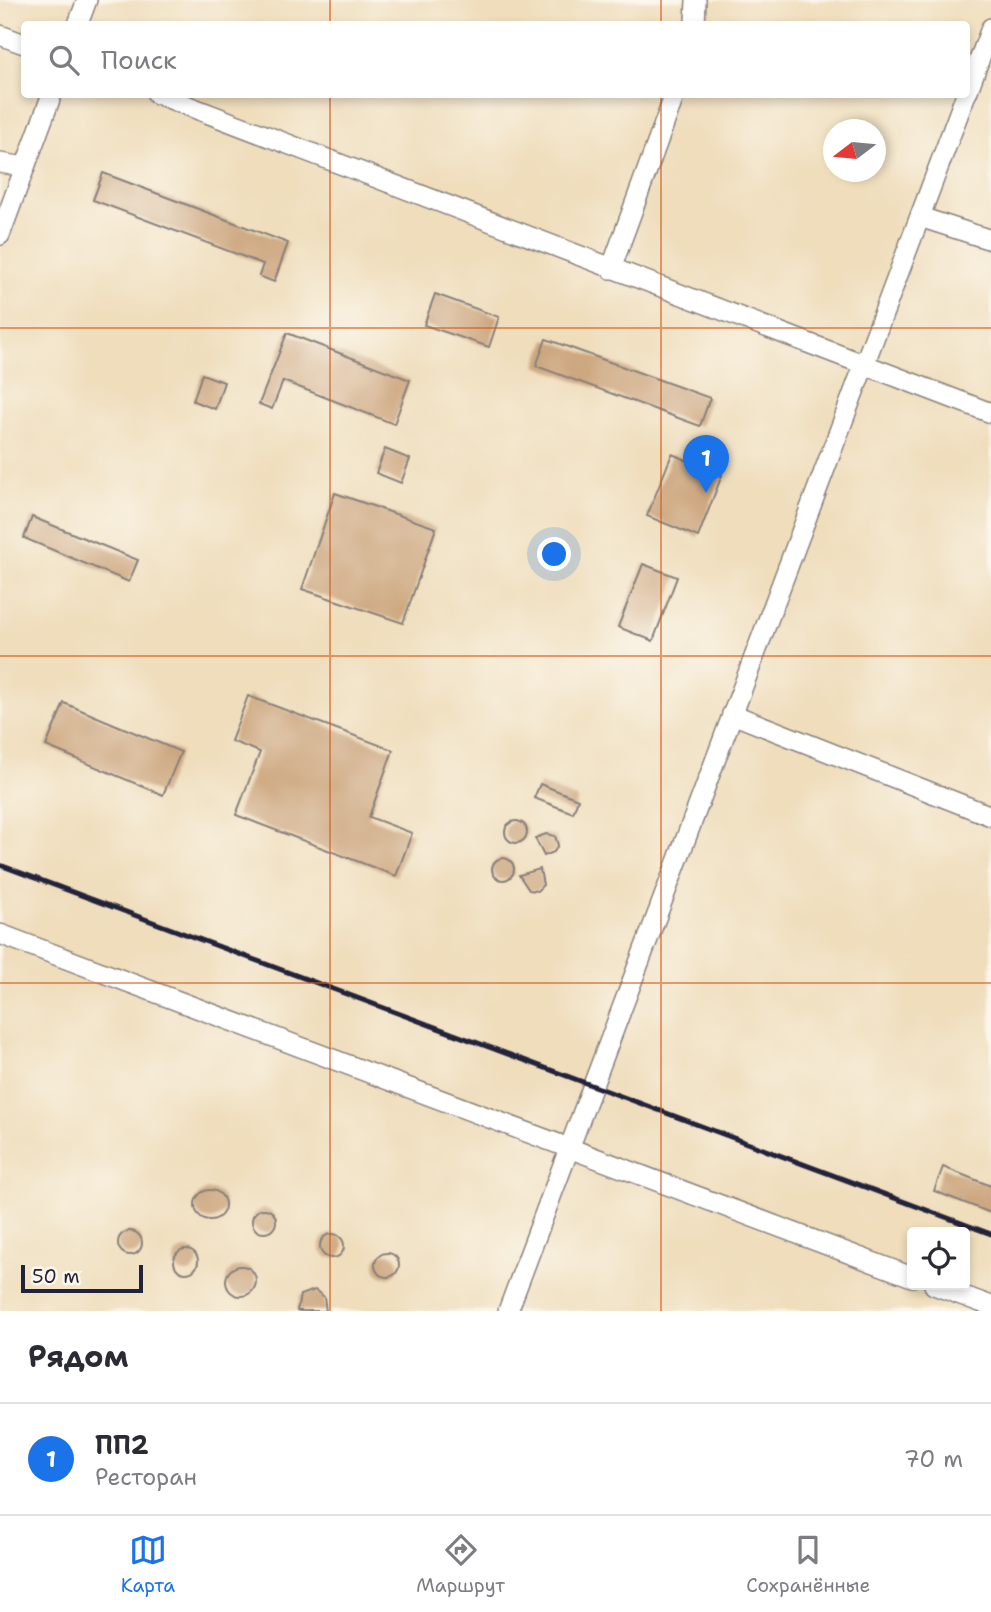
<!DOCTYPE html>
<html lang="ru">
<head>
<meta charset="utf-8">
<style>
	body { margin:0; font-family:"Shantell Sans",sans-serif; background:#f2f2f3; color:#2b2b33 }
	.controls { position:absolute; right:21px; bottom:21px; display:grid; overflow:hidden; border-radius:7px; box-shadow:0 4px 10px #0003 }
	.controls button { width:63px; height:63px; display:grid; place-items:center; padding:0; border:0; border-bottom:2px solid #e1e1e2; background:#fff; color:#2b2b33; font:35px sans-serif }
	.compass { position:absolute; left:823px; top:119px; width:63px; height:63px; border-radius:50%; background:#fff; box-shadow:0 4px 10px #0003; rotate:254deg }
	.scale { position:absolute; left:21px; bottom:18px; width:122px; box-sizing:border-box; padding-left:7px; border:4px solid #22223b; border-top:0; font-size:19px; line-height:24px; white-space:nowrap; color:#22223b; -webkit-text-stroke:5px #fbf7ec; paint-order:stroke }
	.you { position:absolute; left:555px; top:555px; width:24px; height:24px; margin:-18px; border:5px solid #fff; border-radius:50%; background:#1a73e8; box-shadow:0 0 0 10px #1a73e833 }
	.badge { display:grid; place-items:center; width:46px; height:46px; border-radius:50%; background:#1a73e8; color:#fff; font-size:23px; font-weight:700 }
	.pin { position:absolute; translate:-50% -58px; filter:drop-shadow(0 2px 4px #0008) }
	.pin::after { content:''; position:absolute; top:37px; width:24px; height:21px; background:inherit; clip-path:polygon(0 0,100% 0,50% 100%) }
	.list { margin:0; padding:0; list-style:none }
	h2 { display:flex; justify-content:space-between; align-items:center; height:91px; margin:0; padding:0 28px; font-size:30px }
	h2 small { font-size:23px; font-weight:400; color:#7c7c81 }
	.list li { display:grid; grid-template-columns:46px 1fr auto; gap:21px; align-items:center; box-sizing:border-box; height:112px; padding:0 28px; border-top:2px solid #e1e1e2 }
	.list b { display:block; font-size:26px; white-space:nowrap }
	.list p { margin:0; font-size:23px; white-space:nowrap; color:#7c7c81 }
	.list em { font-size:23px; font-style:normal; color:#7c7c81 }
	.icon { flex:none; width:38px; height:38px; fill:none; stroke:currentColor; stroke-width:2; stroke-linecap:round; stroke-linejoin:round }
	.map { position:relative; flex:none; width:991px; height:1311px; overflow:hidden }
	.search { position:absolute; background:#fff; box-shadow:0 4px 10px #0003; left:21px; right:21px; top:21px; height:77px; display:flex; align-items:center; gap:18px; box-sizing:border-box; padding:0 24px; border-radius:7px; color:#7c7c81; font-size:26px }
	.sheet { height:203px; background:#fff }
	nav { display:flex; justify-content:space-around; align-items:center; box-sizing:border-box; height:98px; border-top:2px solid #e1e1e2; background:#fff; font-size:19px; color:#7c7c81 }
	nav a { display:grid; justify-items:center; gap:4px }
	nav .on { color:#1a73e8 }
	.map>svg:first-child { display:block }
</style>
</head>
<body>
<div class="map">
<svg width="991" height="1311" viewBox="0 0 991 1311">
	<rect width="100%" height="100%" fill="#fbf7ec"/>
	<filter id="ink" filterUnits="userSpaceOnUse"><feTurbulence type="fractalNoise" baseFrequency=".0143" numOctaves="2"/><feDisplacementMap in="SourceGraphic" scale="14" xChannelSelector="R" yChannelSelector="G"/><feConvolveMatrix kernelMatrix="1 2 1 2 8 2 1 2 1" color-interpolation-filters="sRGB"/></filter>
	<filter id="wash" filterUnits="userSpaceOnUse"><feTurbulence type="fractalNoise" baseFrequency=".00686" numOctaves="4" result="noise"/><feDisplacementMap in="SourceGraphic" scale="28" xChannelSelector="R" yChannelSelector="G"/><feGaussianBlur stdDeviation="1.57" result="paint"/><feColorMatrix in="noise" values="0 0 0 0 0 0 0 0 0 0 0 0 0 0 0 0 0 1.4 0 .05"/><feComposite in="paint" operator="in"/></filter>
	<g filter="url(#wash)">
		<rect width="100%" height="100%" fill="#efddbb"/>
		<g id="blocks">
			<g fill="#cda780">
				<path d="M 103,173 L 288,243 L 274,282 L 259,276 L 263,264 L 93,200 Z"/>
				<path d="M 435,294 L 499,317 L 489,347 L 424,325 Z"/>
				<path d="M 287,333 L 410,380 L 394,424 L 283,381 L 272,409 L 259,404 Z"/>
				<path d="M 546,339 L 710,398 L 700,426 L 536,366 Z"/>
				<path d="M 202,374 L 224,382 L 215,409 L 193,401 Z"/>
				<path d="M 385,449 L 410,459 L 401,483 L 376,473 Z"/>
				<path d="M 672,454 L 722,475 L 698,537 L 647,516 Z"/>
				<path d="M 335,493 L 436,528 L 403,623 L 302,589 Z"/>
				<path d="M 32,517 L 138,560 L 129,582 L 24,538 Z"/>
				<path d="M 643,564 L 677,577 L 653,641 L 618,627 Z"/>
				<path d="M 248,696 L 393,750 L 369,817 L 412,833 L 396,876 L 236,815 L 260,752 L 231,741 Z"/>
				<path d="M 64,703 L 181,752 L 163,795 L 46,746 Z"/>
				<path d="M 540,784 L 578,799 L 573,813 L 534,798 Z"/>
				<circle cx="516" cy="832" r="11"/>
				<path d="M 546,834 L 555,836 L 558,845 L 554,852 L 544,856 L 535,838 Z"/>
				<circle cx="503" cy="869" r="11"/>
				<path d="M 540,869 L 543,885 L 537,891 L 529,890 L 519,875 Z"/>
				<path d="M 943,1167 L 991,1186 L 991,1213 L 934,1191 Z"/>
				<circle cx="210" cy="1205" r="15"/>
				<circle cx="264" cy="1221" r="12"/>
				<circle cx="130" cy="1243" r="12"/>
				<circle cx="332" cy="1246" r="12"/>
				<circle cx="186" cy="1261" r="12"/>
				<circle cx="387" cy="1265" r="12"/>
				<circle cx="241" cy="1281" r="15"/>
				<path d="M 315,1290 L 324,1297 L 326,1311 L 297,1311 L 300,1295 Z"/>
			</g>
		</g>
	</g>
	<g filter="url(#ink)">
		<use href="#blocks" fill-opacity="0" stroke="#88807b" stroke-width="2"/>
		<g fill="none" stroke-linecap="round" stroke-linejoin="round">
			<defs>
				<g id="minor">
					<path d="M 78,24 L 87,0"/>
					<path d="M 695,24 L 696,0"/>
					<path d="M 0,35 L 24,44"/>
					<path d="M 967,93 L 991,28"/>
					<path d="M 157,94 L 991,413"/>
					<path d="M 0,163 L 25,167"/>
					<path d="M 920,217 L 991,240"/>
					<path d="M 0,235 L 52,94"/>
					<path d="M 611,269 L 675,94"/>
					<path d="M 732,714 L 991,816"/>
					<path d="M 0,934 L 912,1277"/>
					<path d="M 934,1285 L 991,1306"/>
					<path d="M 508,1311 L 966,94"/>
				</g>
			</defs>
			<use href="#minor" stroke="#88807b" stroke-width="22"/>
			<use href="#minor" stroke="#fff" stroke-width="19"/>
			<path stroke="#22223b" stroke-width="5" d="M 0,865 L 991,1234"/>
		</g>
	</g>
	<path fill="none" stroke="#d45411" stroke-width="2" stroke-opacity="0.55" d="M 330,0 L 330,24M 661,0 L 661,24M 330,94 L 330,1311M 661,94 L 661,1311M 0,328 L 991,328M 0,656 L 991,656M 0,983 L 991,983"/>
</svg>
<div class="controls">
<button><svg class="icon" aria-label="locate" viewBox="0 0 24 24"><circle cx="12" cy="12" r="6"/><path d="M12 2v4M12 18v4M2 12h4M18 12h4"/></svg></button>
</div>
<svg class="compass" viewBox="-18 -18 36 36"><path d="M0-13l5 13h-10z" fill="#e53935"/><path d="M0 13l5-13h-10z" fill="#7c7c81"/></svg>
<div class="scale">50 m</div>
<div class="you"></div>
<div class="pin badge" style="left:706px;top:493px">1</div>
<div class="search"><svg class="icon" aria-label="search" viewBox="0 0 24 24"><circle cx="10" cy="10" r="6"/><path d="M15 15l6 6"/></svg>Поиск</div>
</div>
<section class="sheet">
<h2>Рядом<small></small></h2>
<ul class="list">
<li><span class="badge">1</span><div><b>ПП2</b><p>Ресторан</p></div><em>70 m</em></li>
</ul>
</section>
<nav>
<a class="on"><svg class="icon" aria-label="map" viewBox="0 0 24 24"><path d="M3 6l6-2 6 2 6-2v14l-6 2-6-2-6 2zM9 4v14M15 6v14"/></svg>Карта</a>
<a><svg class="icon" aria-label="directions" viewBox="0 0 24 24"><path d="M12 3l9 9-9 9-9-9zM9 14v-3h6M13 9l2 2-2 2"/></svg>Маршрут</a>
<a><svg class="icon" aria-label="saved" viewBox="0 0 24 24"><path d="M7 4h10v16l-5-4-5 4z"/></svg>Сохранённые</a>
</nav>
</body>
</html>
